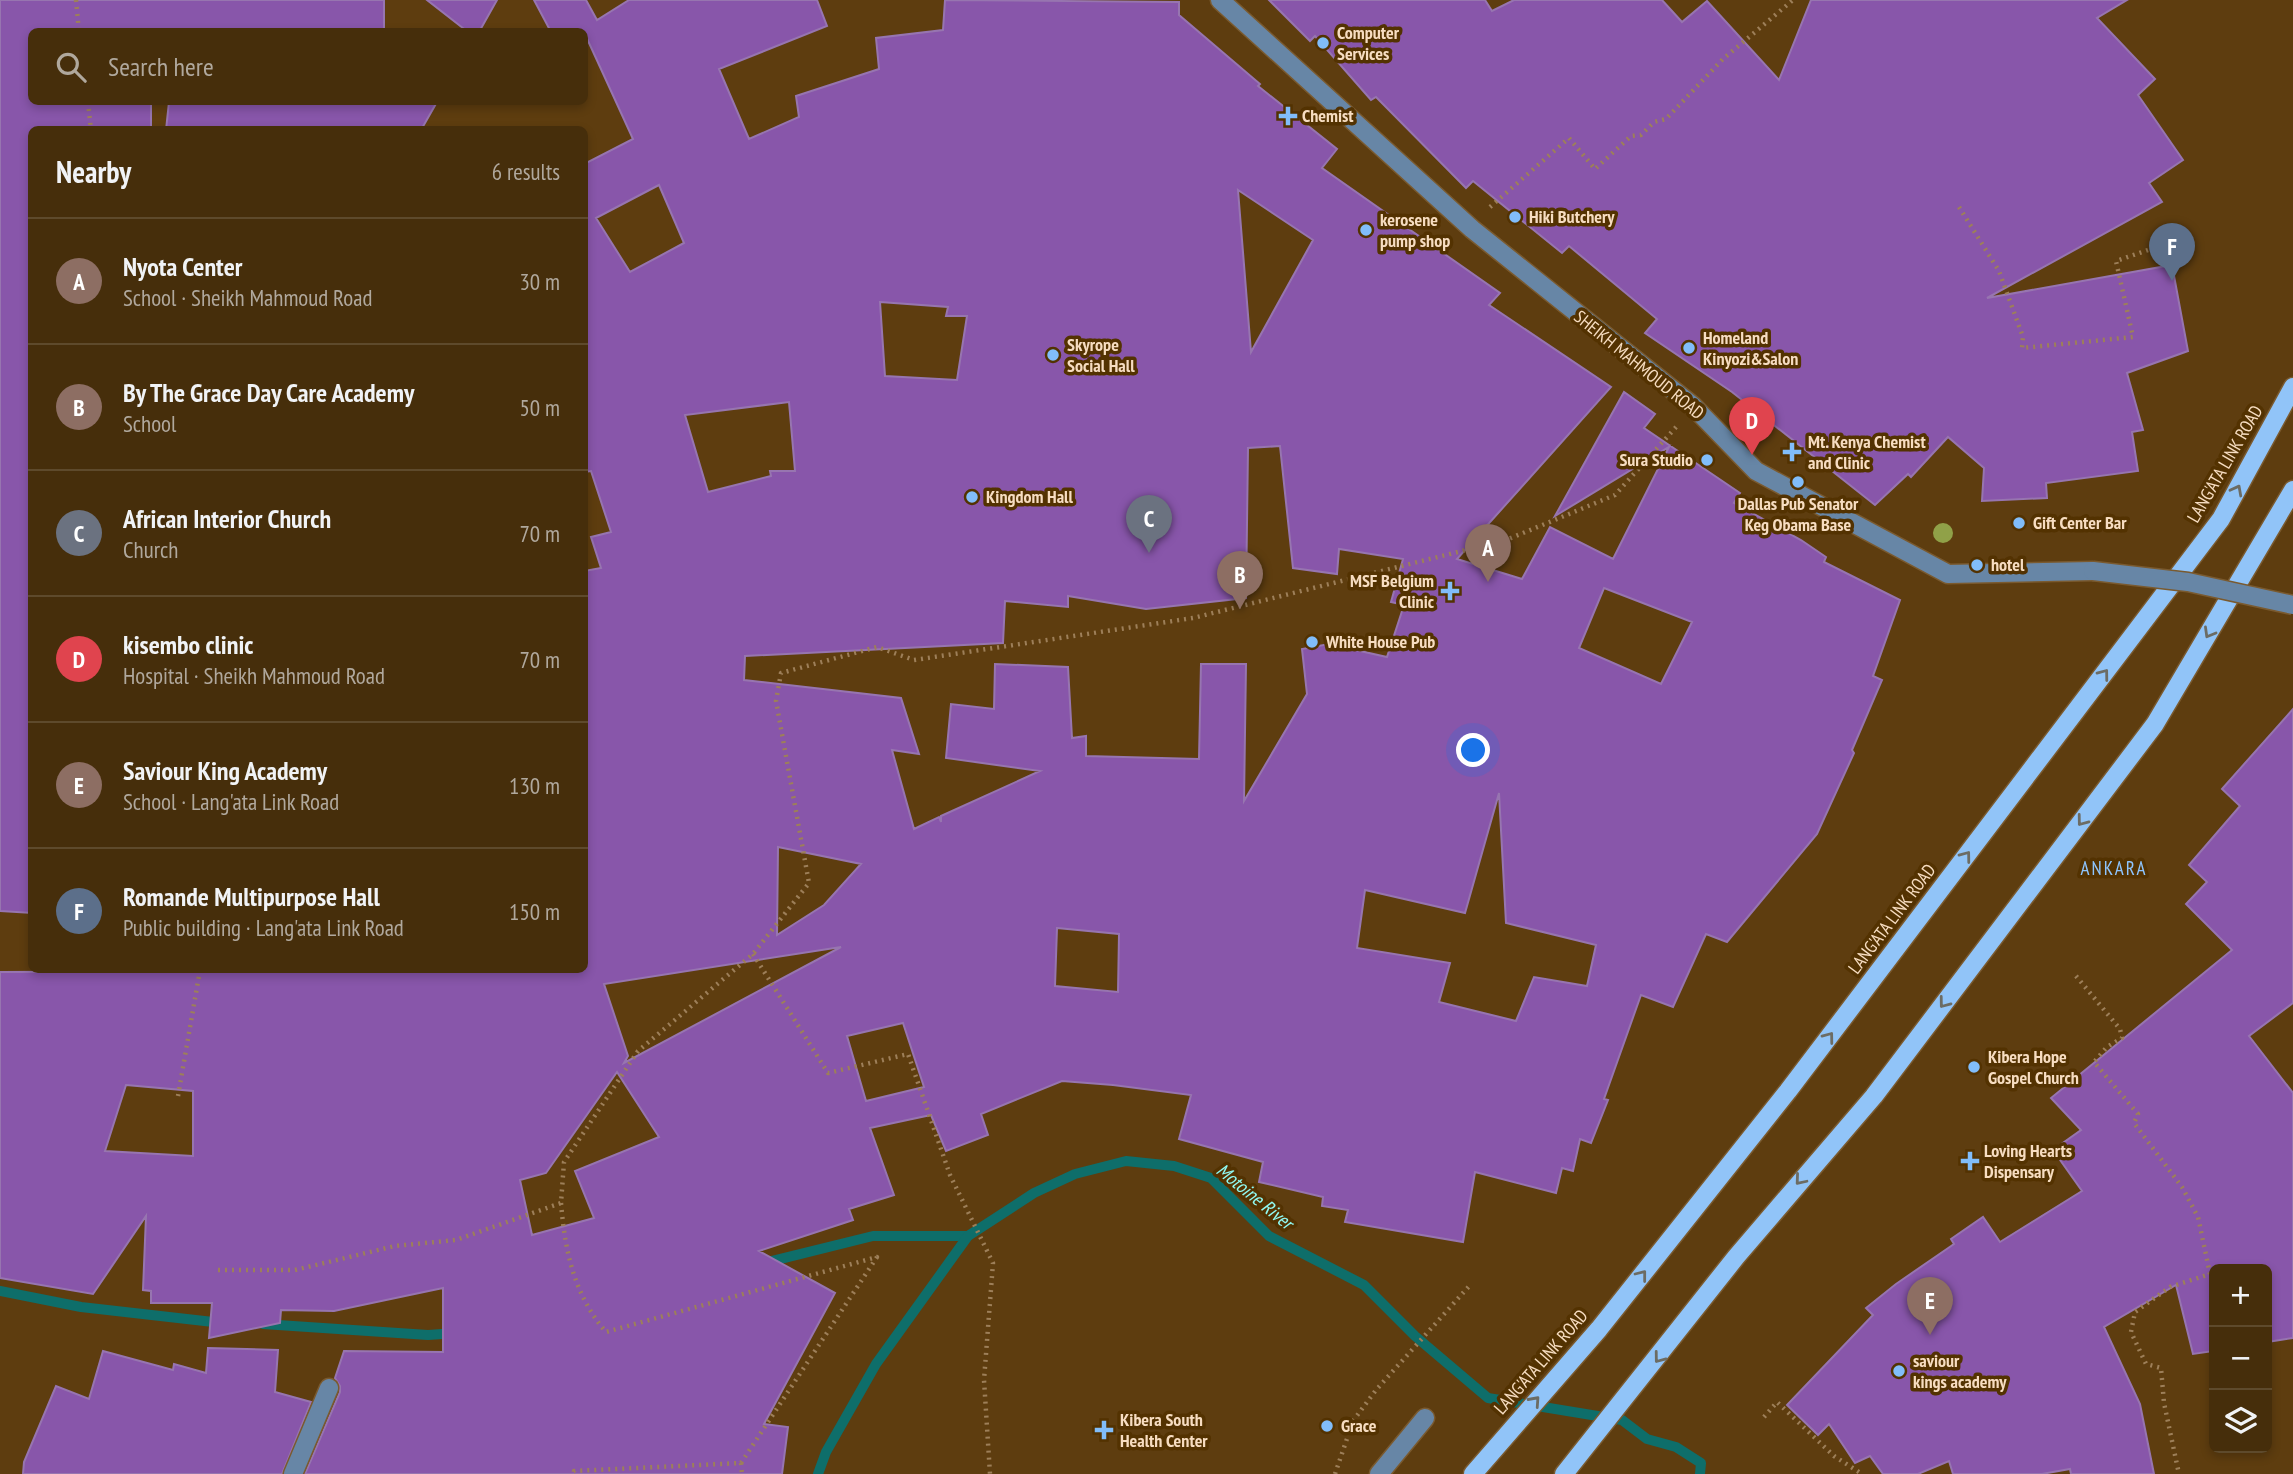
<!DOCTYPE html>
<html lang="en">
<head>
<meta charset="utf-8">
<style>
	body { margin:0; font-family:"PT Sans Narrow",sans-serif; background:#4d3614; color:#f1f3f6 }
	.controls { position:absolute; right:21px; bottom:21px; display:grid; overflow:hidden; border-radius:10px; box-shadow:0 4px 10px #0003 }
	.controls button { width:63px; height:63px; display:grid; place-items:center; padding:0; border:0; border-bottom:2px solid #5e4a2c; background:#462e0b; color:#f1f3f6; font:35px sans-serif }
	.you { position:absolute; left:1474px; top:751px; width:24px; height:24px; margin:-18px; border:5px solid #fff; border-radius:50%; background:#1a73e8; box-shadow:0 0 0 10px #1a73e833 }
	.badge { display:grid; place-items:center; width:46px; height:46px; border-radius:50%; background:#8abfa5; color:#fff; font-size:23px; font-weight:700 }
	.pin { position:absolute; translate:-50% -58px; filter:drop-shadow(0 2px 4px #0008) }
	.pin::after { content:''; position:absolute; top:37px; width:24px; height:21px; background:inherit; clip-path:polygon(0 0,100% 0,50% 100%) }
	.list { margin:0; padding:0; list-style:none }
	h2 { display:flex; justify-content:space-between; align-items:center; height:91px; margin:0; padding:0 28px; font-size:30px }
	h2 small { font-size:23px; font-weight:400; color:#b0a89d }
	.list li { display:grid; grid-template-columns:46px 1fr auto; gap:21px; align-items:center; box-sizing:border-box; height:126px; padding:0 28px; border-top:2px solid #5e4a2c }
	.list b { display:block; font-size:26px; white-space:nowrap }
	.list p { margin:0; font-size:23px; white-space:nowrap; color:#b0a89d }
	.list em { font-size:23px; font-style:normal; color:#b0a89d }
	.icon { flex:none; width:38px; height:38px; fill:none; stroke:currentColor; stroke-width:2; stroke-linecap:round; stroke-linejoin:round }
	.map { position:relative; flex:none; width:2293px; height:1474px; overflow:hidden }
	.search { position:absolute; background:#462e0b; box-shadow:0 4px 10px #0003; left:28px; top:28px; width:560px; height:77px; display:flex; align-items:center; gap:18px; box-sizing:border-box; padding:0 24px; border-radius:10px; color:#b0a89d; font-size:26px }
	.panel { position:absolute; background:#462e0b; box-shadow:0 4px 10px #0003; left:28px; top:126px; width:560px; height:847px; border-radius:10px }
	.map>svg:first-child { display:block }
</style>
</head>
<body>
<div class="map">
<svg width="2293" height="1474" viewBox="0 0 2293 1474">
	<rect width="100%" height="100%" fill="#5e3d0f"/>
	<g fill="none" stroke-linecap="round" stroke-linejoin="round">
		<g stroke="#0e6e6a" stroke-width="10">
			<path d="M 760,1264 L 873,1236 L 968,1236"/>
			<path d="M 0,1291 L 81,1307 L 222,1323"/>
			<path d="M 263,1324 L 428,1335 L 456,1333"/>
			<path d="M 818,1474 L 826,1452 L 876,1364 L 968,1236 L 1034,1193 L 1075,1174 L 1126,1161 L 1174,1166 L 1211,1178 L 1269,1236 L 1364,1285 L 1415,1336 L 1488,1398 L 1622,1420 L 1647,1439 L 1676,1447 L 1701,1463 L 1700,1474"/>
		</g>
	</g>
	<g fill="#8856aa" stroke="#9775b0" stroke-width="2" fill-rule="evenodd">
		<path d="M 0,0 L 384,0 L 384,32 L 32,32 L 32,102 L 151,104 L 151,130 L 32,130 L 32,913 L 0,911 Z"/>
		<path d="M 427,0 L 497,0 L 479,32 L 468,32 Z"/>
		<path d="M 534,0 L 586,0 L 597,20 L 629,0 L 817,0 L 827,26 L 719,69 L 749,139 L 799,117 L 796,96 L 879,69 L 876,38 L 943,30 L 945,0 L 1179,2 L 1179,15 L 1260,84 L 1258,86 L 1337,149 L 1322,168 L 1500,293 L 1489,305 L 1611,387 L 1457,559 L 1522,579 L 1550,527 L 1613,559 L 1669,447 L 1555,516 L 1624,392 L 1655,414 L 1644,428 L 1740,493 L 1734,503 L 1801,540 L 1826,557 L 1824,562 L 1900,600 L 1873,676 L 1882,680 L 1852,750 L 1854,753 L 1817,834 L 1727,942 L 1706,934 L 1673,1007 L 1641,995 L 1604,1099 L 1608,1100 L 1591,1143 L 1580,1139 L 1573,1171 L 1562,1168 L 1556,1193 L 1475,1172 L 1463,1242 L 1345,1222 L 1348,1210 L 1322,1206 L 1323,1197 L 1259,1182 L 1263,1162 L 1179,1139 L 1191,1095 L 1113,1085 L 1062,1081 L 981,1114 L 988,1135 L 946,1151 L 931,1115 L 870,1128 L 894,1195 L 849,1209 L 853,1220 L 759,1251 L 835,1293 L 764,1424 L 788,1427 L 782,1474 L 305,1474 L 340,1392 L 340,1386 L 335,1378 L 344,1351 L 443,1352 L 443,1288 L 334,1311 L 281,1310 L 280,1323 L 209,1338 L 212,1303 L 151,1303 L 151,1291 L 143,1290 L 146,1216 L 93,1294 L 0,1278 L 0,972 L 584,970 L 584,571 L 601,568 L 591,537 L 611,532 L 591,471 L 584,472 L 584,164 L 633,139 L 584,32 L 551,32 ZM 659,185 L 684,243 L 630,272 L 596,218 ZM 1238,190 L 1313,240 L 1251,352 ZM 880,302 L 948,307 L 946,316 L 967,316 L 957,380 L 885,376 ZM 789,402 L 795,471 L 770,471 L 771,476 L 708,492 L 685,415 ZM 1280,446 L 1293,568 L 1337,574 L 1339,549 L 1403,559 L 1391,602 L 1404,605 L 1387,657 L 1329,644 L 1302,649 L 1307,694 L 1244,801 L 1246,664 L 1201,664 L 1199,759 L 1086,756 L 1086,736 L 1072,738 L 1068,667 L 995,664 L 994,709 L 951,704 L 946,758 L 1040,771 L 941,816 L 941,822 L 939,817 L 914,829 L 892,750 L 919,754 L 901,698 L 744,680 L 745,656 L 1003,643 L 1005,601 L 1068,607 L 1068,596 L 1146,609 L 1246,598 L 1248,448 ZM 1604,588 L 1692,622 L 1661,684 L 1579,648 ZM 1499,793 L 1506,923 L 1596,945 L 1587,986 L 1534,977 L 1516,1021 L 1439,1002 L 1450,963 L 1357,948 L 1365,890 L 1465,913 ZM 778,847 L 861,864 L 824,905 L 777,935 ZM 1057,928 L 1119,934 L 1118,992 L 1055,986 ZM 841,947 L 624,1063 L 628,1056 L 604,984 ZM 903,1023 L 924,1087 L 866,1101 L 847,1036 ZM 617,1072 L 659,1137 L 575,1171 L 594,1218 L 532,1235 L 520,1180 L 546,1173 ZM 126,1085 L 193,1091 L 193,1156 L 105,1151 Z"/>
		<path d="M 1269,0 L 1485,0 L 1492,11 L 1514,0 L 1662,0 L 1682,22 L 1707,1 L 1779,80 L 1811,0 L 2127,0 L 2097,18 L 2155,79 L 2138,95 L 2183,160 L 2149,183 L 2162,202 L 1987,298 L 2172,265 L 2188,351 L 2127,373 L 2143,430 L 2132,432 L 2138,471 L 2046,483 L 2047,498 L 1982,501 L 1984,468 L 1948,437 L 1911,477 L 1908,474 L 1875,505 L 1732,392 L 1645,333 L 1657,319 L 1569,246 L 1562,253 L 1473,181 L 1466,188 L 1376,97 L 1371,100 L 1315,36 L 1310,41 Z"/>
		<path d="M 169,102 L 437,102 L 421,130 L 166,130 Z"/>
		<path d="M 2293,709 L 2293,1003 L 2249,1036 L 2293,1093 L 2293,1338 L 2267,1342 L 2267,1269 L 2214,1269 L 2214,1351 L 2193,1354 L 2176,1285 L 2104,1327 L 2140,1404 L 2154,1474 L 2071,1474 L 2070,1469 L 2042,1474 L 1953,1474 L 1949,1461 L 1918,1474 L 1883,1474 L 1870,1456 L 1855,1463 L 1829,1424 L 1818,1435 L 1787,1405 L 1873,1315 L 1866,1308 L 1896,1284 L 1954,1244 L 1951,1239 L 1983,1217 L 2000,1242 L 2082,1191 L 2053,1150 L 2081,1130 L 2051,1098 L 2232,950 L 2186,904 L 2207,882 L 2189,865 L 2240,806 L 2222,789 Z"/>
		<path d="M 208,1348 L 278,1350 L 275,1392 L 311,1402 L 282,1474 L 23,1474 L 24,1462 L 56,1386 L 89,1399 L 103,1351 L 173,1370 L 174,1364 L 206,1373 Z"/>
	</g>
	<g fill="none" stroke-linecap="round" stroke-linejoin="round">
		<defs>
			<g id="minor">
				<path d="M 1220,0 L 1472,229 L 1693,406 L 1756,471 L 1948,574 L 2093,571"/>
				<path d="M 293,1474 L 329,1388"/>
				<path d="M 1379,1474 L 1425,1418"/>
			</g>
			<g id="major">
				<path d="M 1473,1474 L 1599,1329 L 1788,1091 L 2221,519 L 2293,387"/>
				<path d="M 1564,1474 L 1736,1257 L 1874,1096 L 2155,724 L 2293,490"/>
			</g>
		</defs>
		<use href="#minor" stroke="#7a5a2f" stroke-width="21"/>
		<use href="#major" stroke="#7a5a2f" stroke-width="21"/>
		<g stroke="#9d7f59" stroke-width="4.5" stroke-dasharray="2 5" stroke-linecap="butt">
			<path d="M 76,0 L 79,32"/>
			<path d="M 88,102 L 91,130"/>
			<path d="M 1490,207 L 1569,138 L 1595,169 L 1631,136 L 1641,135 L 1654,122 L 1666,119 L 1723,59 L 1793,0"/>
			<path d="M 1959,207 L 1999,271 L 2023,337 L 2022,348 L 2133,337 L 2116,261 L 2151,249"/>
			<path d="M 753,954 L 828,1073 L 908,1054 L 950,1175 L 993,1263 L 984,1380 L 990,1474"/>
			<path d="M 2076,976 L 2120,1029 L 2122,1038 L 2107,1047 L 2094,1062 L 2138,1114 L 2134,1123 L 2182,1187 L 2198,1217 L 2210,1274 L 2170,1287 L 2135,1312 L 2131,1332 L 2146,1364 L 2161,1368 L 2164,1403 L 2179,1474"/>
			<path d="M 178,1096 L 200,970"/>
			<path d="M 561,1203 C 565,1251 574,1295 606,1332 L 877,1257 L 741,1463 L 574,1471 L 574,1474"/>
			<path d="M 218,1270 L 295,1270 L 395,1246 L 456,1240 L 561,1203 L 564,1162 L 638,1051 L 753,954 L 809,883 L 776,701 L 781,673 L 877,647 L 914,660 L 1193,618 L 1506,540 L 1615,495 L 1677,426"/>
			<path d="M 1764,1417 L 1777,1402 L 1834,1456 L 1862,1474"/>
			<path d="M 741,1463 L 742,1474"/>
			<path d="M 1335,1474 L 1353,1421 L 1376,1390 L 1471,1284"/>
		</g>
		<use href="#minor" stroke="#6786a6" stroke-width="18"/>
		<use href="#major" stroke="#91c4f8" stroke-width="18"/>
		<defs>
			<path id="minor-bridge" d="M 2093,571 L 2188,582 L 2293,605"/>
		</defs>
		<use href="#minor-bridge" stroke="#7a5a2f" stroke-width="21" stroke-linecap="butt"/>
		<use href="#minor-bridge" stroke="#6786a6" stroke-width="18"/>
	</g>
	<circle fill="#90a148" cx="1943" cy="533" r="10"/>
	<defs><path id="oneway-chevron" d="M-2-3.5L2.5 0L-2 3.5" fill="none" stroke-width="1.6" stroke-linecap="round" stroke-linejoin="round" transform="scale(1.75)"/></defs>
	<g stroke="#6c6c64">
		<use href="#oneway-chevron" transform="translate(2237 490) rotate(-62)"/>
		<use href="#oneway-chevron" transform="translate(2209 633) rotate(120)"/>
		<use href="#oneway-chevron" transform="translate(2104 674) rotate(-53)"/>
		<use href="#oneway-chevron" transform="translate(2082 821) rotate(127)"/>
		<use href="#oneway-chevron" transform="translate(1966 856) rotate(-53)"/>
		<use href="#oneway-chevron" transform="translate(1944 1003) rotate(127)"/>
		<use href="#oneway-chevron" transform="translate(1829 1037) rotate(-53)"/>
		<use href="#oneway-chevron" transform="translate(1800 1180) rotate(130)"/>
		<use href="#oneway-chevron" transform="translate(1642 1275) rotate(-52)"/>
		<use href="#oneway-chevron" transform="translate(1659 1358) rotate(127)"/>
		<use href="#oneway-chevron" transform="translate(1535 1401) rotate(-48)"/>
	</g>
	<g fill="#81bdfa" stroke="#533201" stroke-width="2.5">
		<circle cx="1323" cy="43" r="7"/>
		<path d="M1284.5 105.5h7v7h7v7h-7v7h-7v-7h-7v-7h7z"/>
		<circle cx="1515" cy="217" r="7"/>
		<circle cx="1366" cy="230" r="7"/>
		<circle cx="1689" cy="348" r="7"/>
		<circle cx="1053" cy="355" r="7"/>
		<path d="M1788.5 441.5h7v7h7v7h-7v7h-7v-7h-7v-7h7z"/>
		<circle cx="1707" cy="460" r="7"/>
		<circle cx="1798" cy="482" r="7"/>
		<circle cx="972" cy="497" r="7"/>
		<circle cx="2019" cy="523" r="7"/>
		<circle cx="1977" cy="565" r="7"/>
		<path d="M1446.5 580.5h7v7h7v7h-7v7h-7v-7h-7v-7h7z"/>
		<circle cx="1312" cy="642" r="7"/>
		<circle cx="1974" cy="1067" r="7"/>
		<path d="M1966.5 1150.5h7v7h7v7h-7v7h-7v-7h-7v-7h7z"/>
		<circle cx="1899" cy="1371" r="7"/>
		<circle cx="1327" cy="1426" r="7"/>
		<path d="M1100.5 1419.5h7v7h7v7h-7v7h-7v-7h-7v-7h7z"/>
	</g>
	<g text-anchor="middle" stroke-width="7" stroke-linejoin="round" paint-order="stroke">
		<g font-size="18" font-weight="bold" fill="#f7ddc1" stroke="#533201" text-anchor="start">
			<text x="1337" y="39">Computer<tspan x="1337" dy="21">Services</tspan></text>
			<text x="1302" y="122">Chemist</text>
			<text x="1529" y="223">Hiki Butchery</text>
			<text x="1380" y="226">kerosene<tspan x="1380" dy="21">pump shop</tspan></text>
			<text x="1703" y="344">Homeland<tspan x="1703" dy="21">Kinyozi&amp;Salon</tspan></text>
			<text x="1067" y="351">Skyrope<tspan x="1067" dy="21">Social Hall</tspan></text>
			<text x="1808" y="448">Mt. Kenya Chemist<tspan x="1808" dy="21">and Clinic</tspan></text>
			<text x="1693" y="466" text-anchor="end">Sura Studio</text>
			<text x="986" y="503">Kingdom Hall</text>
			<text x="1798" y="510" text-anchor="middle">Dallas Pub Senator<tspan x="1798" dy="21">Keg Obama Base</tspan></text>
			<text x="2033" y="529">Gift Center Bar</text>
			<text x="1991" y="571">hotel</text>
			<text x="1434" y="587" text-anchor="end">MSF Belgium<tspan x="1434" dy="21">Clinic</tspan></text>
			<text x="1326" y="648">White House Pub</text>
			<text x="1988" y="1063">Kibera Hope<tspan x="1988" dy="21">Gospel Church</tspan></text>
			<text x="1984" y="1157">Loving Hearts<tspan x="1984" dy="21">Dispensary</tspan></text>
			<text x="1913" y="1367">saviour<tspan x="1913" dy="21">kings academy</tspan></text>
			<text x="1120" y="1426">Kibera South<tspan x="1120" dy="21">Health Center</tspan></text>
			<text x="1341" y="1432">Grace</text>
		</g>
		<g font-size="18" fill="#f7ddc1" stroke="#533201">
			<text transform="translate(1639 365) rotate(39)" y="6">SHEIKH MAHMOUD ROAD</text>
			<text transform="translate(2225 464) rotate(-60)" y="6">LANG'ATA LINK ROAD</text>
			<text transform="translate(1892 919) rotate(-53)" y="6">LANG'ATA LINK ROAD</text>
			<text transform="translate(1541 1362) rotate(-49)" y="6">LANG'ATA LINK ROAD</text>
		</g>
		<g font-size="19" letter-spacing="2" fill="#8ec5fe" stroke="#533201">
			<text x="2114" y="875">ANKARA</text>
		</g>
		<g font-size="19" font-style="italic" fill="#91faf3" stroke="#533201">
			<text transform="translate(1255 1196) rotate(39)" y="7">Motoine River</text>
		</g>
	</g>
</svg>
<div class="controls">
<button>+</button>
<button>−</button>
<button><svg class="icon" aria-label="layers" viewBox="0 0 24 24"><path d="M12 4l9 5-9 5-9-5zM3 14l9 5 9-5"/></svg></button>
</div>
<div class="you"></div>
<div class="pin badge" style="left:1488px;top:582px;background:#8d6e63">A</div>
<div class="pin badge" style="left:1240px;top:609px;background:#8d6e63">B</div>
<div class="pin badge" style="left:1149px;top:553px;background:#6b7280">C</div>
<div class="pin badge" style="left:1752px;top:455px;background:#e0444e">D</div>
<div class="pin badge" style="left:1930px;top:1335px;background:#8d6e63">E</div>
<div class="pin badge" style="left:2172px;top:281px;background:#5c6f8a">F</div>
<div class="search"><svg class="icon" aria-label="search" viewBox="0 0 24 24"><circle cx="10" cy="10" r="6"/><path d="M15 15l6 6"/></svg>Search here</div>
<section class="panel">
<h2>Nearby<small>6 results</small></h2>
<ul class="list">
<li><span class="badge" style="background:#8d6e63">A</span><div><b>Nyota Center</b><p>School · Sheikh Mahmoud Road</p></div><em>30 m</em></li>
<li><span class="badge" style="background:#8d6e63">B</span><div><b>By The Grace Day Care Academy</b><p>School</p></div><em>50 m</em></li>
<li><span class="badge" style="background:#6b7280">C</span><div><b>African Interior Church</b><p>Church</p></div><em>70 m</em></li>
<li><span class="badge" style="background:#e0444e">D</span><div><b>kisembo clinic</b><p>Hospital · Sheikh Mahmoud Road</p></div><em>70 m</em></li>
<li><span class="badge" style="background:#8d6e63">E</span><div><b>Saviour King Academy</b><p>School · Lang'ata Link Road</p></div><em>130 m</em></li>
<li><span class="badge" style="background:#5c6f8a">F</span><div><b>Romande Multipurpose Hall</b><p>Public building · Lang'ata Link Road</p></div><em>150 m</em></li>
</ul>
</section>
</div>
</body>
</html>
